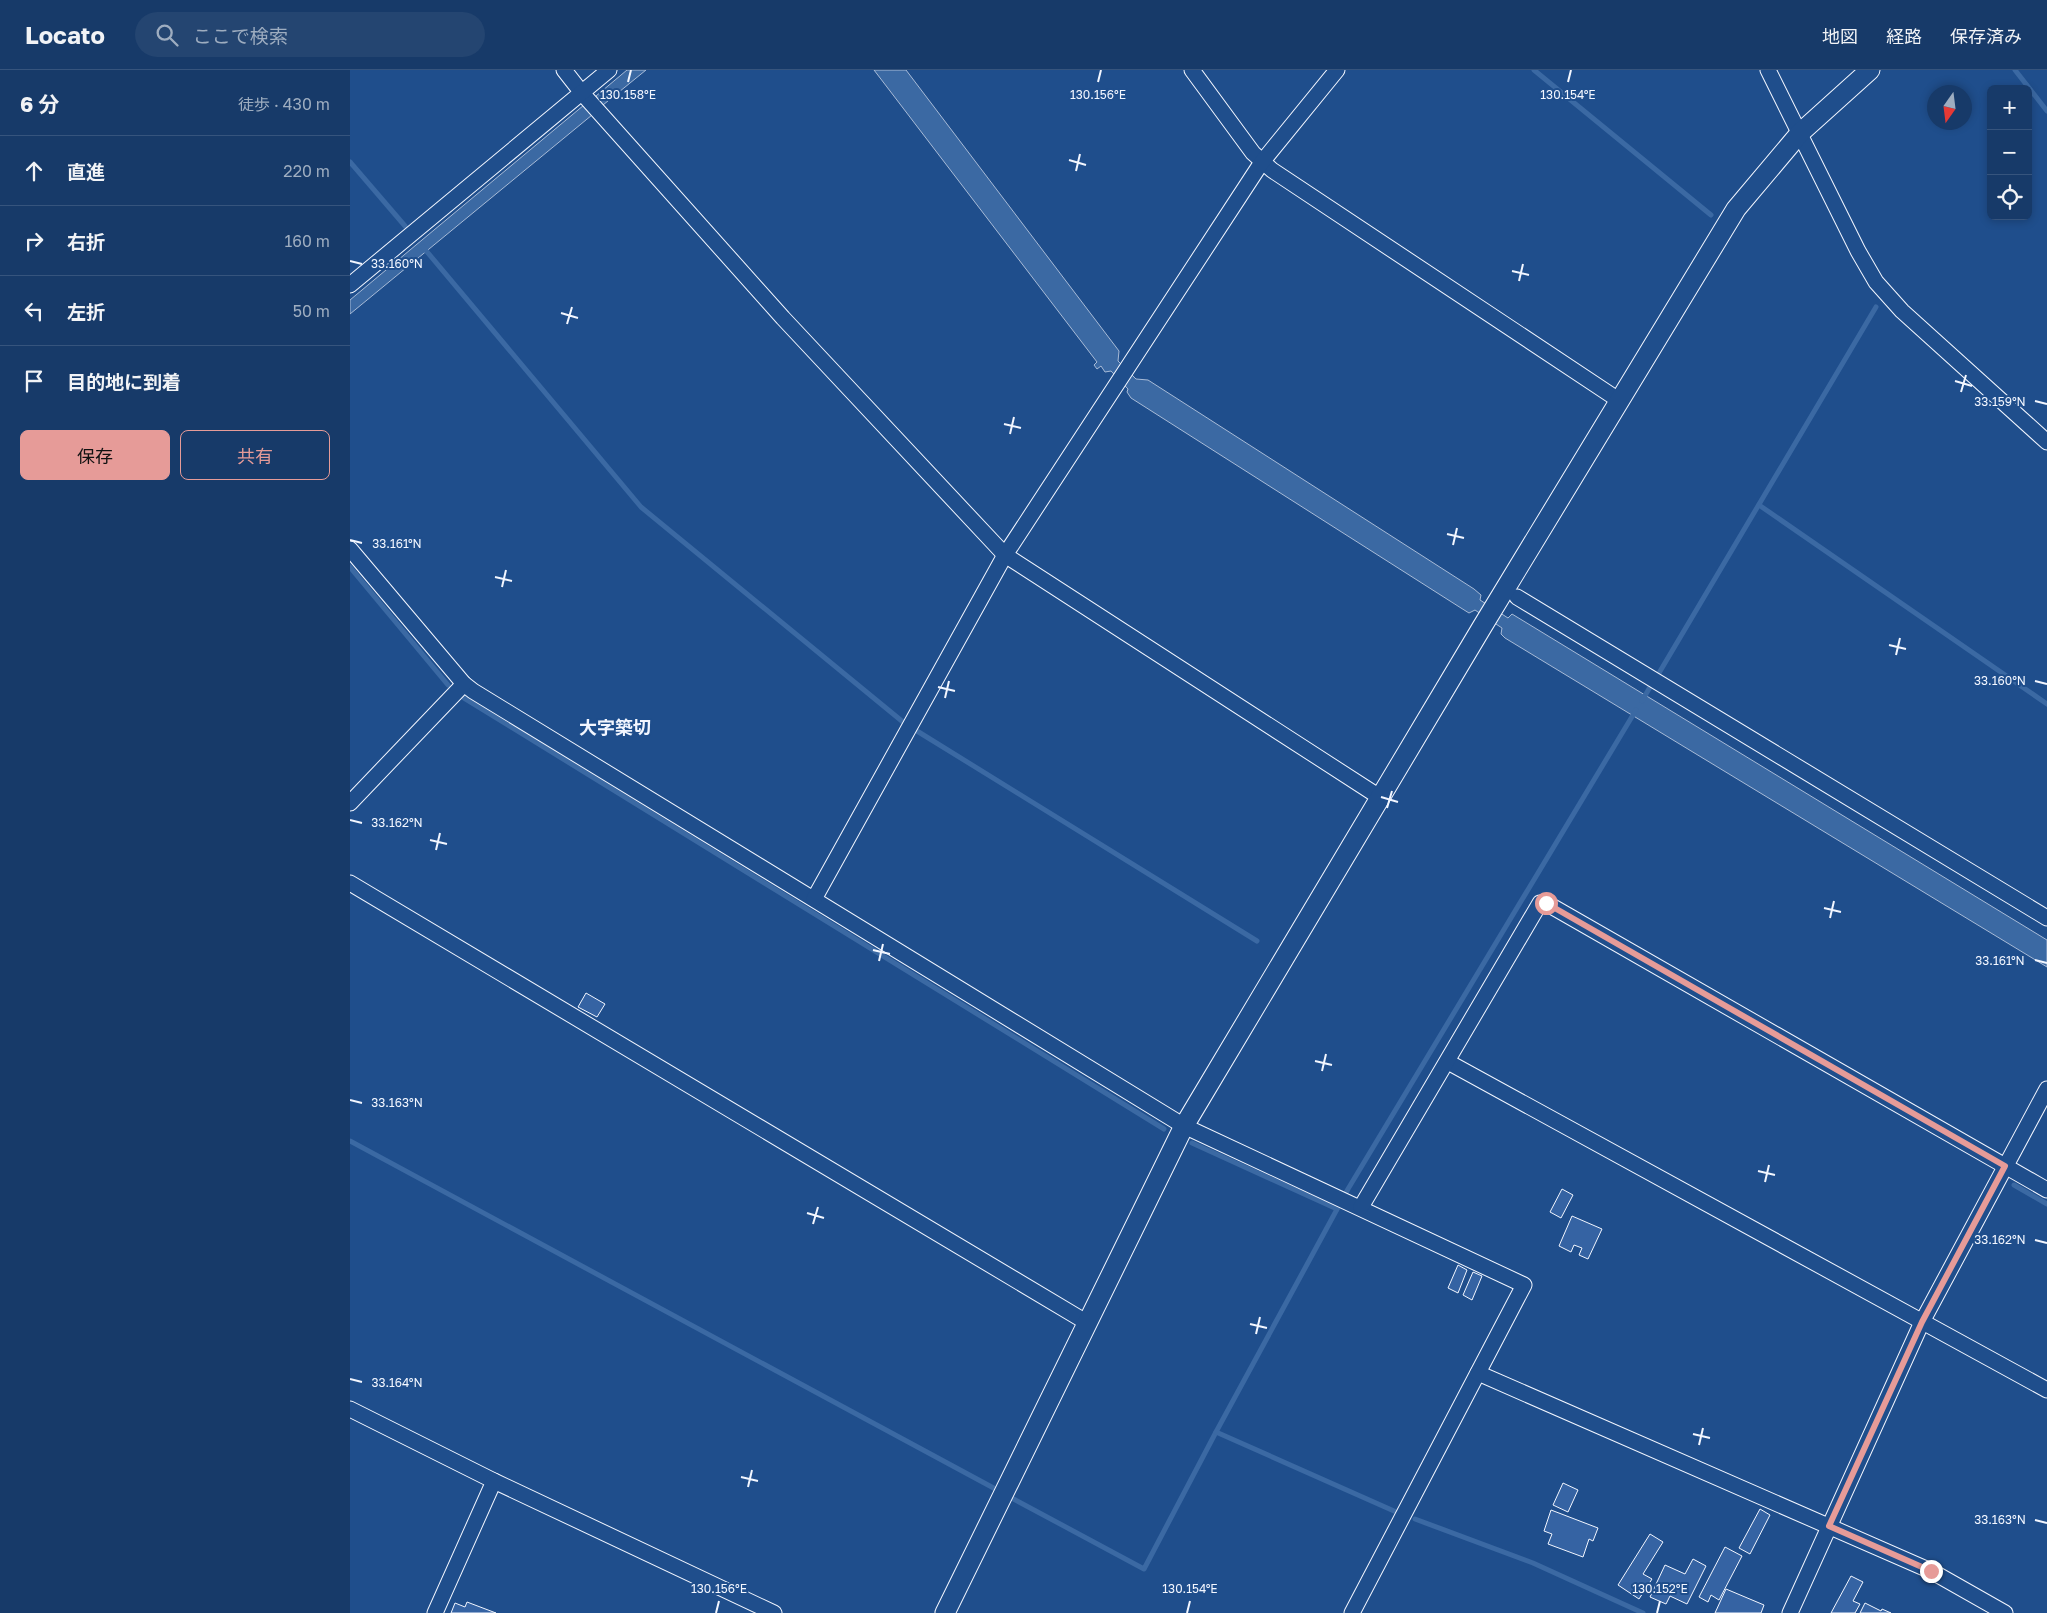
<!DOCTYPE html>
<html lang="ja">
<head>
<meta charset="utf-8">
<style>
	body { margin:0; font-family:"Golos Text","Noto Sans JP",sans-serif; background:#244571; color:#f1f3f6 }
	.controls { position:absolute; right:15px; top:15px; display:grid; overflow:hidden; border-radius:8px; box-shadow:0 2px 8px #0003 }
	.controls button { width:45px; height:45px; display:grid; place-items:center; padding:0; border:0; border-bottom:1px solid #36547d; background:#173a69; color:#f1f3f6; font:25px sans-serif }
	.compass { position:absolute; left:1577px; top:15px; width:45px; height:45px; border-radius:50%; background:#173a69; box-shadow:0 2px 8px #0003; rotate:194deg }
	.stop { position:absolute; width:15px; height:15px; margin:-11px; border:4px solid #e69b98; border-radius:50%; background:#fff }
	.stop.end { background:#e69b98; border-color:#fff; box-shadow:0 1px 5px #0008 }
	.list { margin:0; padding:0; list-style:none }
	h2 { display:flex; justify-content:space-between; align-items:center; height:65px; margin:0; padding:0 20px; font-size:21px }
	h2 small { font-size:16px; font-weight:400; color:#9eadc0 }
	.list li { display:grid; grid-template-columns:32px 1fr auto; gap:15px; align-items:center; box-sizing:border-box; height:70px; padding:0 20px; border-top:1px solid #36547d }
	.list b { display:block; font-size:19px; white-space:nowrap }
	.list em { font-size:16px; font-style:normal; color:#9eadc0 }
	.actions { display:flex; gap:10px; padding:15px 20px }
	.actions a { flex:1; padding:11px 0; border:1px solid #e69b98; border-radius:8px; text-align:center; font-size:18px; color:#e69b98 }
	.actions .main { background:#e69b98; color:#111 }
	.icon { flex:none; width:28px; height:28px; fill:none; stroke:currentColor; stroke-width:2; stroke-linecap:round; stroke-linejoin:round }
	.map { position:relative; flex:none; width:1697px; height:1543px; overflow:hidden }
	header { display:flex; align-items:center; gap:30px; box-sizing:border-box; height:70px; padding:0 25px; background:#173a69; border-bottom:1px solid #36547d }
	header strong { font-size:24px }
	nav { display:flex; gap:28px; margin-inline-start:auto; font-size:18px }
	.search { width:350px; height:45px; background:#244571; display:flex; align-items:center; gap:12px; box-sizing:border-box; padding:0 18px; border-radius:28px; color:#9eadc0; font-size:19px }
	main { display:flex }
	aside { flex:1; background:#173a69 }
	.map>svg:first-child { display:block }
</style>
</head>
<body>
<header>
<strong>Locato</strong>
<div class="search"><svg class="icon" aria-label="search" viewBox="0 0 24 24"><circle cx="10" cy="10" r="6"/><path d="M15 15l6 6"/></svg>ここで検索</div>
<nav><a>地図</a><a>経路</a><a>保存済み</a></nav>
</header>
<main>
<aside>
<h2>6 分<small>徒歩 · 430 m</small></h2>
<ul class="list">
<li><svg class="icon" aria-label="ahead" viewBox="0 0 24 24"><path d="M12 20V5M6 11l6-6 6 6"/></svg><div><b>直進</b></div><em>220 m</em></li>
<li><svg class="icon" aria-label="right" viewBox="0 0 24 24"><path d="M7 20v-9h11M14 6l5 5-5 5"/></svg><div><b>右折</b></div><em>160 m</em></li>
<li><svg class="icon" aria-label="left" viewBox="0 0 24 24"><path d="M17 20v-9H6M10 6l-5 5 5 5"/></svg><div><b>左折</b></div><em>50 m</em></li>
<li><svg class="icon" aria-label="arrive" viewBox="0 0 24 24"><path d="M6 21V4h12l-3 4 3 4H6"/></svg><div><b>目的地に到着</b></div></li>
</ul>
<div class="actions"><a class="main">保存</a><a>共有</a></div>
</aside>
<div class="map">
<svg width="1697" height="1543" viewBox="0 0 1697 1543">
	<rect width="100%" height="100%" fill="#1f4e8c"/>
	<g fill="#3b69a3" stroke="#a8bbd7">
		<path d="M 277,0 L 296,0 L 253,35 L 251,33 L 240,42 L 242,45 L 0,244 L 0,230 L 234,35 L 236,37 L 247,28 L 246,26 Z"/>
		<path d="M 524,0 L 556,0 L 769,281 L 768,291 L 786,309 L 798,310 L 1124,519 L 1131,525 L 1130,530 L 1158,548 L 1162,544 L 1697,870 L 1697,897 L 1155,568 L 1151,564 L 1152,558 L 1125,540 L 1119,543 L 1111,538 L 781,328 L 777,322 L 778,319 L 761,301 L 755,302 L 751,296 L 747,299 L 744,295 L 747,292 Z"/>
	</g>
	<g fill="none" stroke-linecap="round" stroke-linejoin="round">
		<g stroke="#3b69a3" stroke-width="5">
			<path d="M 1184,0 L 1361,145"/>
			<path d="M 1665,0 L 1697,41"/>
			<path d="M 0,92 L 55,156"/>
			<path d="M 73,177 L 291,437 L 553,652"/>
			<path d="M 1409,435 L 1697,634"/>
			<path d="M 0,497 L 98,615"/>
			<path d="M 1309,603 L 1526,237"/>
			<path d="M 114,628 L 814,1059"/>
			<path d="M 1292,631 L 1300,617"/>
			<path d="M 567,661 L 907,871"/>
			<path d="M 0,1071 L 651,1422"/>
			<path d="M 842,1073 L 987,1139"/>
			<path d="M 1664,1115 L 1697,1134"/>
			<path d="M 658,1426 L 794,1499 L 866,1362"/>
			<path d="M 1044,1441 L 866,1362 L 998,1119 L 1286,640"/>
			<path d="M 1065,1449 L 1183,1493 L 1293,1543"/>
		</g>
	</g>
	<g fill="#3563a3" stroke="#f2f6ff">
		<path d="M 236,923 L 255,934 L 247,947 L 228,937 Z"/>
		<path d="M 1212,1119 L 1223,1125 L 1211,1148 L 1200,1142 Z"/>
		<path d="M 1222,1146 L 1252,1159 L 1238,1189 L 1229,1185 L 1232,1178 L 1224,1175 L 1221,1182 L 1209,1176 Z"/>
		<path d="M 1108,1195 L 1117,1200 L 1108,1223 L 1098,1218 Z"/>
		<path d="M 1123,1202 L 1132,1206 L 1122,1230 L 1113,1225 Z"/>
		<path d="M 1213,1413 L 1228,1420 L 1218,1442 L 1203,1435 Z"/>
		<path d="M 1410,1439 L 1420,1445 L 1400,1484 L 1389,1478 Z"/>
		<path d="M 1201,1440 L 1248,1458 L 1243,1471 L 1239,1469 L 1233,1487 L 1198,1474 L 1202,1464 L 1194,1461 Z"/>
		<path d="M 1300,1464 L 1313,1472 L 1293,1504 L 1302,1509 L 1289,1529 L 1268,1515 Z"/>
		<path d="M 1375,1477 L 1392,1486 L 1369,1530 L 1361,1525 L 1358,1532 L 1349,1527 Z"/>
		<path d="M 1343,1489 L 1356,1496 L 1337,1534 L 1320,1526 L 1316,1534 L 1300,1527 L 1315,1495 L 1335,1504 Z"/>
		<path d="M 1501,1506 L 1513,1512 L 1503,1531 L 1510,1534 L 1505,1543 L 1481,1543 Z"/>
		<path d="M 1376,1519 L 1414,1535 L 1411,1543 L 1365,1543 Z"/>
		<path d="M 117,1532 L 146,1543 L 101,1543 L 105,1533 L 115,1537 Z"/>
		<path d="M 1515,1533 L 1531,1541 L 1532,1539 L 1541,1543 L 1510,1543 Z"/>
	</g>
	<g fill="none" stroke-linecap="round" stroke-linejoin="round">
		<defs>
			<g id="minor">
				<path d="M 214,0 L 232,23 L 433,248 L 655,485 L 1031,728"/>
				<path d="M 842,0 L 903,83 L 922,100 L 1270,331"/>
				<path d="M 1418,0 L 1508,181 L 1526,212 L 1552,241 L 1697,372"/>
				<path d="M 0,215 L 259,0"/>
				<path d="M 0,479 L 114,614 L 123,621 L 834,1056 L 1174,1215 L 1002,1543"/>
				<path d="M 1167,527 L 1697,848"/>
				<path d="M 0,733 L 114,614"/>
				<path d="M 0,813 L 736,1252"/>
				<path d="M 464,829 L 655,485 L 912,92 L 987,0"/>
				<path d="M 1098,992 L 1697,1320"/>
				<path d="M 1011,1137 L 1190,833 L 1196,833 L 1697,1120"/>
				<path d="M 1128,1303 L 1581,1501 L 1655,1543"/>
				<path d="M 0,1339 L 144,1411 L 424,1543"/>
				<path d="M 85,1543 L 144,1411"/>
				<path d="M 1440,1543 L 1572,1252 L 1697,1019"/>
			</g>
			<path id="tertiary" d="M 595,1543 L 834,1056 L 1132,557 L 1386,139 L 1450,63 L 1520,0"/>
		</defs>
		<use href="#minor" stroke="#f2f6ff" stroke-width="17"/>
		<use href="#tertiary" stroke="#f2f6ff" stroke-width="21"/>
		<use href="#minor" stroke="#1f4e8c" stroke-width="15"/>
		<use href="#tertiary" stroke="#1f4e8c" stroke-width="19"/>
	</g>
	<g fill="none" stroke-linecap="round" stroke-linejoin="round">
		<path stroke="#e69b98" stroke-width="6" d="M 1196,833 L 1655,1096 L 1572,1252 L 1479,1456 L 1581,1501"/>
	</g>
	<path fill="none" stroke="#f2f6ff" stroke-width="2" d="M 278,12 L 281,0M 748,12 L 751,0M 1218,12 L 1221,0M 719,90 L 736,95M 726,101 L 730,84M 0,191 L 12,194M 1162,201 L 1179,205M 1169,211 L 1173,194M 211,243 L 228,248M 217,254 L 222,237M 1605,311 L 1622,316M 1611,322 L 1616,305M 1685,331 L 1697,334M 654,354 L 671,358M 660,364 L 664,347M 1097,464 L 1114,468M 0,470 L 12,473M 1103,475 L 1107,458M 145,507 L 162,511M 152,517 L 156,500M 1539,575 L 1556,579M 1546,585 L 1550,568M 1685,611 L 1697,614M 588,617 L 605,621M 595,628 L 599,611M 1031,727 L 1048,732M 1037,738 L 1042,721M 0,750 L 12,753M 80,770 L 97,774M 86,780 L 90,763M 1474,838 L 1491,842M 1480,848 L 1484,831M 523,880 L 540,884M 1685,890 L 1697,893M 529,891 L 533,874M 965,991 L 982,995M 972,1001 L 976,984M 0,1030 L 12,1033M 1408,1101 L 1425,1105M 1415,1112 L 1419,1095M 457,1143 L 474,1148M 463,1154 L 468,1137M 1685,1170 L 1697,1173M 900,1254 L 917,1258M 906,1264 L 910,1247M 0,1309 L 12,1312M 1343,1364 L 1360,1368M 1349,1375 L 1353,1358M 391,1407 L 408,1411M 398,1417 L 402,1400M 1685,1450 L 1697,1453M 366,1543 L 369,1531M 837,1543 L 840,1531M 1307,1543 L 1310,1531"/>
	<g text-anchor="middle" stroke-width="4" stroke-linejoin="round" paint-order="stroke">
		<g font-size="18" font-weight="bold" fill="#f2f6ff" stroke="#1f4e8c">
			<text x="265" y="664">大字築切</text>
		</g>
	</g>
	<g font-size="12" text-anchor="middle" fill="#f2f6ff" stroke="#1f4e8c" stroke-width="4" stroke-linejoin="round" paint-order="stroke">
		<text x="278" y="29">130.158°E</text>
		<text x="748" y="29">130.156°E</text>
		<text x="1218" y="29">130.154°E</text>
		<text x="47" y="198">33.160°N</text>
		<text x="1650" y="336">33.159°N</text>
		<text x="47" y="478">33.161°N</text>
		<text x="1650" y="615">33.160°N</text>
		<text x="47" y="757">33.162°N</text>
		<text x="1650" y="895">33.161°N</text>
		<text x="47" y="1037">33.163°N</text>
		<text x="1650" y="1174">33.162°N</text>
		<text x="47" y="1317">33.164°N</text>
		<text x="1650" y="1454">33.163°N</text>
		<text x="369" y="1523">130.156°E</text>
		<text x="840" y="1523">130.154°E</text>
		<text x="1310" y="1523">130.152°E</text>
	</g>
</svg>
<div class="controls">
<button>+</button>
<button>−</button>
<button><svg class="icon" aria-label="locate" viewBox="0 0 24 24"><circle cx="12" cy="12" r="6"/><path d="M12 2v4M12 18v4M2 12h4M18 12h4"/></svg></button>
</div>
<svg class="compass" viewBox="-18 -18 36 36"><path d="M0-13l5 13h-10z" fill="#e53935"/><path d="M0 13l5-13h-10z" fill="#9eadc0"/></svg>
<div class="stop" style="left:1196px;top:833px"></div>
<div class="stop end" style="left:1581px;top:1501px"></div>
</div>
</main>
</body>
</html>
